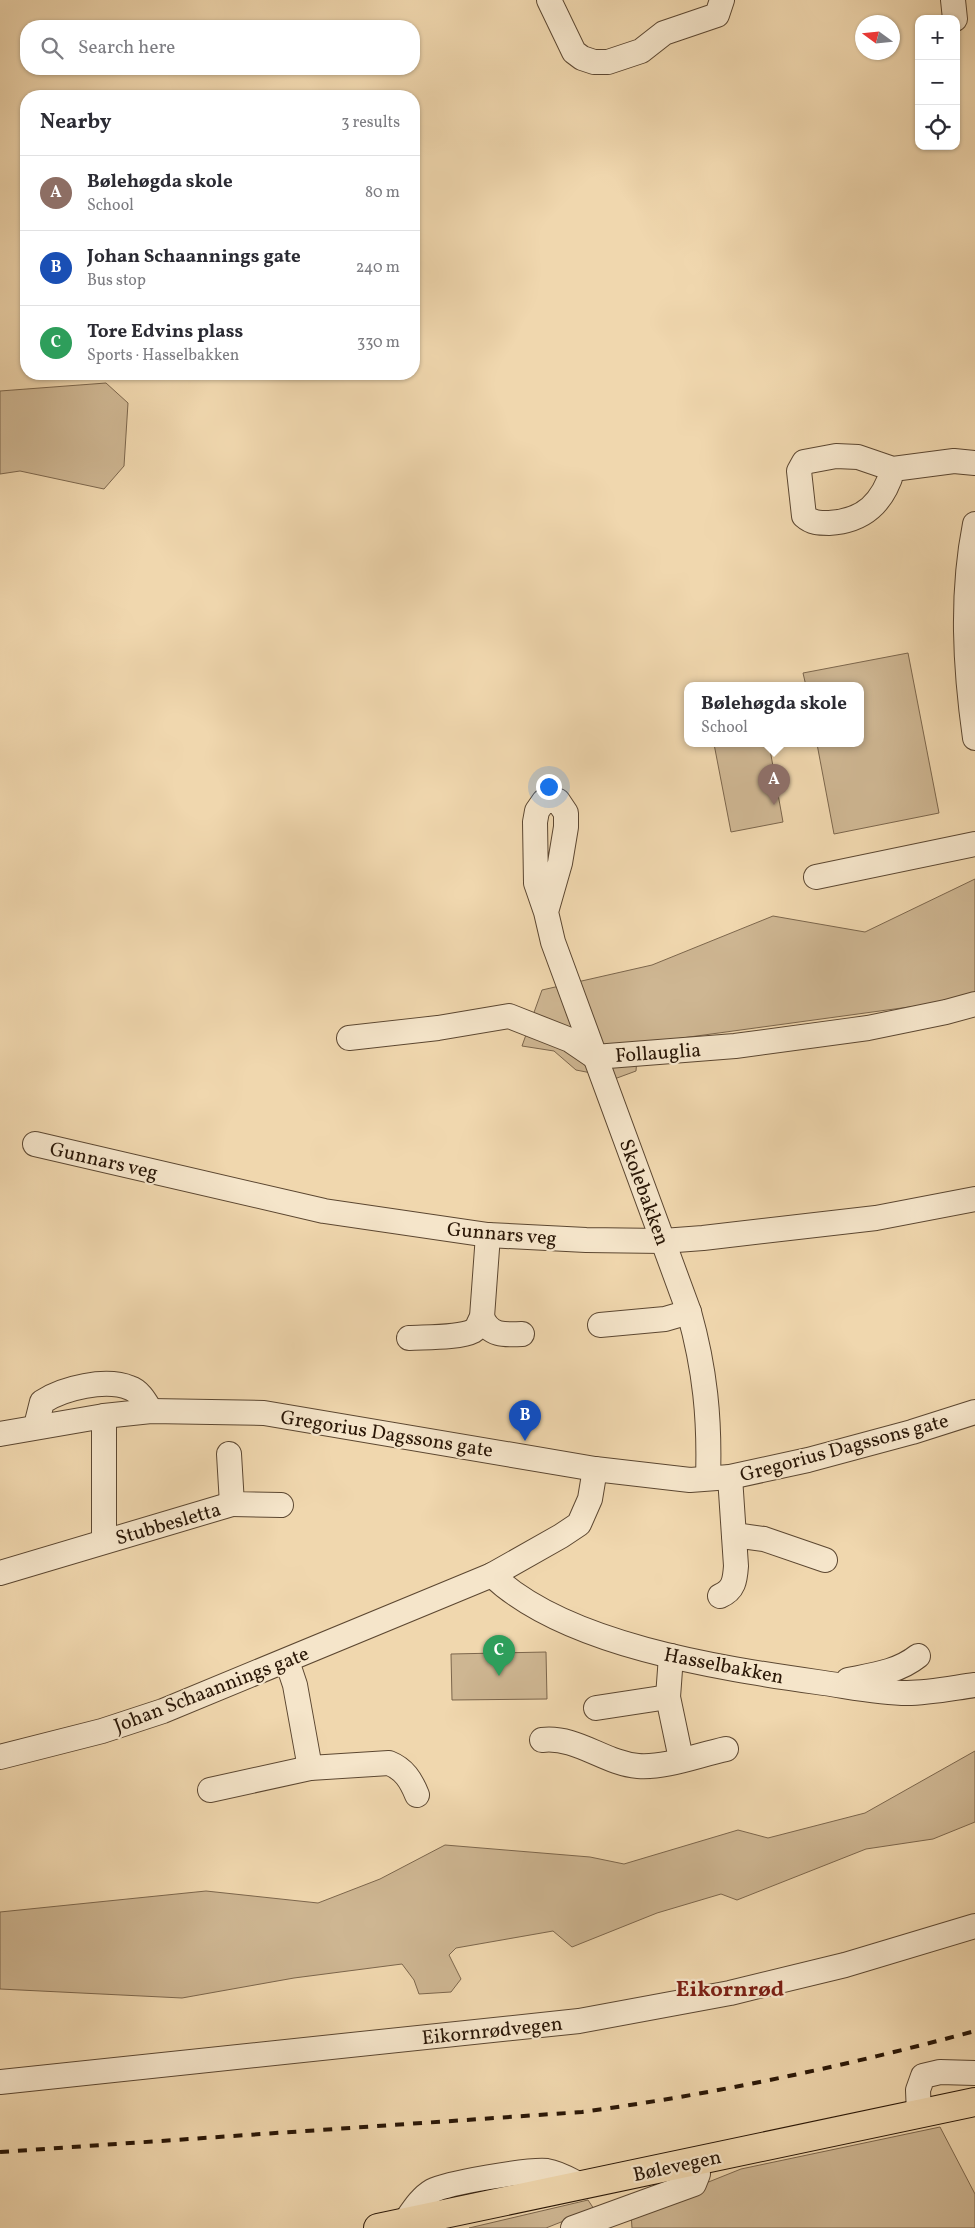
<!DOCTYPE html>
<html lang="en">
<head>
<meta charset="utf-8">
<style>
	body { margin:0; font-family:Vollkorn,serif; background:#f2f2f3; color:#2b2b33 }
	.controls { position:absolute; right:15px; top:15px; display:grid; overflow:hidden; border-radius:10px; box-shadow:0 1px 4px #0004 }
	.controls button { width:45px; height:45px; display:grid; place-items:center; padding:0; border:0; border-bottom:1px solid #e1e1e2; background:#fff; color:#2b2b33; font:25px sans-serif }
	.compass { position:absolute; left:855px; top:15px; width:45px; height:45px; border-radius:50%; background:#fff; box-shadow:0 1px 4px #0004; rotate:285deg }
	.you { position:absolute; left:548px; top:786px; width:18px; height:18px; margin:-12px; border:4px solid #fff; border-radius:50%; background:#1a73e8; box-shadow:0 0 0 8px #1a73e833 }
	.badge { display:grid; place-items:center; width:32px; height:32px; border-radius:50%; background:#111827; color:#fff; font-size:16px; font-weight:700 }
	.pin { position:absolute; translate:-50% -41px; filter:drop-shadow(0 1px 2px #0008) }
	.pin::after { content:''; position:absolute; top:26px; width:18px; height:15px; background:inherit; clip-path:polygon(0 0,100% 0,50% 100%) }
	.popup { position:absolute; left:684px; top:682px; width:180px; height:65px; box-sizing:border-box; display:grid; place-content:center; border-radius:10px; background:#fff; filter:drop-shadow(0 1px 4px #0005); font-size:16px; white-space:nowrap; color:#7c7c81 }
	.popup b { font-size:19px; color:#2b2b33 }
	.popup::after { content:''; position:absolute; left:50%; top:100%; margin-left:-10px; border:10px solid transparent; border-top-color:#fff }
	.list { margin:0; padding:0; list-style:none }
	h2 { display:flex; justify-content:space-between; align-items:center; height:65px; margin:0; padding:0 20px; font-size:21px }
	h2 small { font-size:16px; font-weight:400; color:#7c7c81 }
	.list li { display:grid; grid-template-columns:32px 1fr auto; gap:15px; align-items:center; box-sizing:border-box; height:75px; padding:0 20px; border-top:1px solid #e1e1e2 }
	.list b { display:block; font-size:19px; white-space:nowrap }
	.list p { margin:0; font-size:16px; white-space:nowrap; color:#7c7c81 }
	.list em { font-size:16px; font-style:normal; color:#7c7c81 }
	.icon { flex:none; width:28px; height:28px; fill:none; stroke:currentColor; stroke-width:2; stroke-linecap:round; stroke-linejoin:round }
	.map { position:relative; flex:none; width:975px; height:2228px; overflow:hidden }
	.search { position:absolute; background:#fff; box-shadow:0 1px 4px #0004; left:20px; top:20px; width:400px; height:55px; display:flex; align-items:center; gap:12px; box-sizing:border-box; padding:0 18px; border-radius:20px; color:#7c7c81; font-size:19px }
	.panel { position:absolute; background:#fff; box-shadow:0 1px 4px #0004; left:20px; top:90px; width:400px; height:290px; border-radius:20px }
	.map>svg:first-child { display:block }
</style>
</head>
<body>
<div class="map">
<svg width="975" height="2228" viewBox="0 0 975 2228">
	<rect width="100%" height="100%" fill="#f0d7ae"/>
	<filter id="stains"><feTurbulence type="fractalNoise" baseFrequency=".004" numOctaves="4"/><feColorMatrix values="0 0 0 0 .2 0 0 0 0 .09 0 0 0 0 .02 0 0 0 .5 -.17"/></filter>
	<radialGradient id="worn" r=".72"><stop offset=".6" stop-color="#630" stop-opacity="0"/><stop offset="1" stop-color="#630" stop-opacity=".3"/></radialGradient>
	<g fill="#ceb692" stroke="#7c664c">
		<path d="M 106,383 L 128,403 L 124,466 L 104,489 L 20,471 L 0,474 L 0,391 Z"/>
		<path d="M 908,653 L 939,813 L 834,834 L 817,744 L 860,744 L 860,686 L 806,686 L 803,673 Z"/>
		<path d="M 714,744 L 769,744 L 783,822 L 731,832 Z"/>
		<path d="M 975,879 L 975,998 L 638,1044 L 636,1071 L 617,1078 L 576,1070 L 554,1051 L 522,1046 L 542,990 L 652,965 L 773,916 L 865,932 Z"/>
		<path d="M 546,1652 L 547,1699 L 452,1700 L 451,1654 Z"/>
		<path d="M 975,1751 L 975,1822 L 933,1839 L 866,1849 L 737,1900 L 721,1894 L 657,1913 L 572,1947 L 553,1931 L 456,1948 L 449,1955 L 461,1979 L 451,1992 L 419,1994 L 414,1980 L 402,1964 L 294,1978 L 182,1998 L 0,1989 L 0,1912 L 206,1891 L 318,1903 L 380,1879 L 445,1845 L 590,1857 L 624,1864 L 738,1830 L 768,1838 L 865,1813 Z"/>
		<path d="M 940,2127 L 975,2194 L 975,2228 L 632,2228 L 631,2213 L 741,2169 Z"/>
		<path d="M 588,2200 L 594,2209 L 546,2228 L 469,2228 Z"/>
	</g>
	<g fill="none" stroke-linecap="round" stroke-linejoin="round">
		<defs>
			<g id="minor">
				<path d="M 549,0 L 574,52 L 582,58 L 594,62 L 608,62 L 641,51 L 664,33 L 717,15 L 722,0"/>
				<path d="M 953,0 L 955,19"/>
				<path d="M 893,469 C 883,503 864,521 829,523 C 819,523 812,523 804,516 L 799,471 L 804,462 L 836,456 L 858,457 L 893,469 L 954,461 L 975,463"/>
				<path d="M 975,524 C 961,595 965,667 975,738"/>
				<path d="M 816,877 L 975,844"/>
				<path d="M 546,912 L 536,883 L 535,822 L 537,811 L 544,801 L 558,801 L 566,813 L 566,827 L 560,863 L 546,912 L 553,942 L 689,1312 C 705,1369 710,1419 708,1478"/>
				<path d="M 349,1038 L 438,1028 L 509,1016 L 570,1040 L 595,1057 L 735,1046 L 868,1028 L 946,1012 L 975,1004"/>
				<path d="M 35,1144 L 324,1211 L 488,1235 L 586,1240 L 663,1241 L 703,1238 L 876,1218 L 975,1199"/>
				<path d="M 482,1317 C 489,1336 505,1335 522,1334"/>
				<path d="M 600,1325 L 665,1319 L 689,1312"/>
				<path d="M 409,1338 C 425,1337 460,1338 473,1331 C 478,1328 479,1322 482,1317 L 488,1235"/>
				<path d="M 104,1416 L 104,1541"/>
				<path d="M 36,1426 L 42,1402 C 63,1388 106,1378 130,1388 C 140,1391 146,1403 151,1411"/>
				<path d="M 0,1434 L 104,1416 L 151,1411 L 264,1413 L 595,1469 L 690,1480 L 730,1477 L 808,1460 L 912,1432 L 975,1412"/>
				<path d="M 229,1454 L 232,1504 L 281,1505"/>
				<path d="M 734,1535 L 764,1539 L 825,1560"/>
				<path d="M 0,1573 L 232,1504"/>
				<path d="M 492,1575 C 565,1645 719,1668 817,1682 C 847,1686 878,1693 907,1693 C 929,1693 953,1688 975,1685"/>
				<path d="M 720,1596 C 734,1590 735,1580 736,1566 L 730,1477"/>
				<path d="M 671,1656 L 668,1697 L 681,1759"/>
				<path d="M 287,1661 L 295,1685 L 310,1768"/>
				<path d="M 848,1680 C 873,1675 898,1672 918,1656"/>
				<path d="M 596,1708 L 668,1697"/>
				<path d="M 542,1740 C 577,1736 604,1763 638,1766 C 666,1768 698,1755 726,1749"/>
				<path d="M 0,1757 L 102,1731 L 163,1711 L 492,1575 L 561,1536 L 579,1524 L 590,1499 L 595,1469"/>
				<path d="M 210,1790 L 310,1768 L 389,1763 C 404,1769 411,1780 417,1795"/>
				<path d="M 0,2082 L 579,2021 L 730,1993 L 845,1965 L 975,1926"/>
				<path d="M 919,2114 L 918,2090 L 923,2076 L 940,2072 L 975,2073"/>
				<path d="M 404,2223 C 412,2212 420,2198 432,2191 C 447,2183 529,2169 547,2171 C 560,2173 570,2180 582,2186"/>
				<path d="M 573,2228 L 694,2184 L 698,2174 L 696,2161"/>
			</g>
			<path id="major" d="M 378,2228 L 975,2102"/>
		</defs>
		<use href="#minor" stroke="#5c4731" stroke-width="26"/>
		<use href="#major" stroke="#2a1707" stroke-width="30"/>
		<use href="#minor" stroke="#f5e5ca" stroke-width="24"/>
		<use href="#major" stroke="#f0d7ae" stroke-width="28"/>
		<path stroke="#2a1707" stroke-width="4" stroke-dasharray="9 9" stroke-linecap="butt" d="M 0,2152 L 582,2112 C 715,2094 846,2066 975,2031"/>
	</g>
	<g text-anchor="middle" stroke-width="4.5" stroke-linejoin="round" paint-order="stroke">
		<g font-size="20" fill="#2a1707" stroke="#f5e5ca">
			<text transform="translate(658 1052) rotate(-4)" y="7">Follauglia</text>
			<text transform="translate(104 1160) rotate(13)" y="7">Gunnars veg</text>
			<text transform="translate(645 1192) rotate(70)" y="7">Skolebakken</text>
			<text transform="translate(502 1233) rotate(5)" y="7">Gunnars veg</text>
			<text transform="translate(387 1433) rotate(9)" y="7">Gregorius Dagssons gate</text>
			<text transform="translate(844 1447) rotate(-15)" y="7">Gregorius Dagssons gate</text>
			<text transform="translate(168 1523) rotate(-16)" y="7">Stubbesletta</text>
			<text transform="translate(724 1665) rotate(11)" y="7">Hasselbakken</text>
			<text transform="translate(211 1689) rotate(-21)" y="7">Johan Schaannings gate</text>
			<text transform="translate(492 2030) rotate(-6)" y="7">Eikornrødvegen</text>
			<text transform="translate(677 2165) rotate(-12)" y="7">Bølevegen</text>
		</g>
		<g font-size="22" font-weight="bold" fill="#7a1f14" stroke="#f5e5ca">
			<text x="730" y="1996">Eikornrød</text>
		</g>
	</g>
	<rect width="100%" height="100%" filter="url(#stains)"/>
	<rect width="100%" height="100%" fill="url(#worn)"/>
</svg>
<div class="controls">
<button>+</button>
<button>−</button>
<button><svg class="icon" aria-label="locate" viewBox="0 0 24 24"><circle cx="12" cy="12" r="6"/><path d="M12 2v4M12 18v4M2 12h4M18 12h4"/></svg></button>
</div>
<svg class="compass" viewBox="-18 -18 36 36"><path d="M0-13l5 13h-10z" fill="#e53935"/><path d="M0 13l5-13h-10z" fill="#7c7c81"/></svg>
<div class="you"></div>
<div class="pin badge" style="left:774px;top:805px;background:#8d6e63">A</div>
<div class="popup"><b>Bølehøgda skole</b>School</div>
<div class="pin badge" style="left:525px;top:1441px;background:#1a4fb4">B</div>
<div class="pin badge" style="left:499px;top:1676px;background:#2e9e5b">C</div>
<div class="search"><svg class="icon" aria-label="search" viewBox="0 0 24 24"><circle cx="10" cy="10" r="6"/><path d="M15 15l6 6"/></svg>Search here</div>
<section class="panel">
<h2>Nearby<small>3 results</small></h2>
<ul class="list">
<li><span class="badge" style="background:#8d6e63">A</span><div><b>Bølehøgda skole</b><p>School</p></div><em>80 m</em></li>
<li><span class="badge" style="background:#1a4fb4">B</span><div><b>Johan Schaannings gate</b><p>Bus stop</p></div><em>240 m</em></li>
<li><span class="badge" style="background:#2e9e5b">C</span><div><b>Tore Edvins plass</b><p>Sports · Hasselbakken</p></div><em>330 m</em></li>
</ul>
</section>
</div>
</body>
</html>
